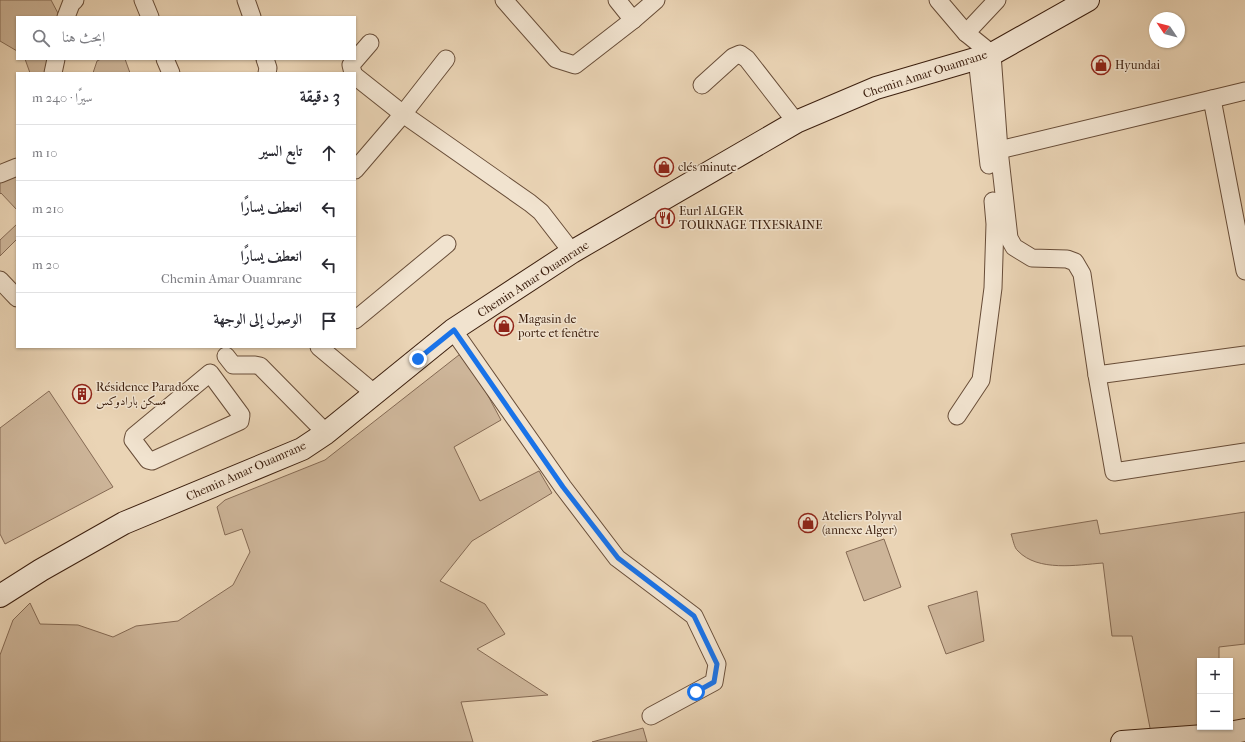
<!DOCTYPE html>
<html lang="ar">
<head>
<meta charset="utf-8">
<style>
	body { margin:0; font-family:"IM FELL French Canon",Amiri,serif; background:#f2f2f3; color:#2b2b33; direction:rtl }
	.controls { position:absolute; right:12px; bottom:12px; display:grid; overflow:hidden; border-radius:0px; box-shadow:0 1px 3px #0004 }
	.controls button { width:36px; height:36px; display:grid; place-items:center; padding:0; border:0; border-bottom:1px solid #e1e1e2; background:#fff; color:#2b2b33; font:20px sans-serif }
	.compass { position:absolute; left:1149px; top:12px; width:36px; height:36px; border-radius:50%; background:#fff; box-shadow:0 1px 3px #0004; rotate:305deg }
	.stop { position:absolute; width:12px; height:12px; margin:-9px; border:3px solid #1a73e8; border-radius:50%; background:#fff }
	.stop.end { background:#1a73e8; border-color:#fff; box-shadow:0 1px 4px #0008 }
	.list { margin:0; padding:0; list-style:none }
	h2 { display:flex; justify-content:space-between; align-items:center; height:52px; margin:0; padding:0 16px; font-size:17px }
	h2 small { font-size:13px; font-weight:400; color:#7c7c81 }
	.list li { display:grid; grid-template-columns:26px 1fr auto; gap:12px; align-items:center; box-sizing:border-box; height:56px; padding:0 16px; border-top:1px solid #e1e1e2 }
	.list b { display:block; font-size:15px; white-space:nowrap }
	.list p { margin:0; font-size:13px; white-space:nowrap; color:#7c7c81 }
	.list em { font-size:13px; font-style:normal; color:#7c7c81 }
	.icon { flex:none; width:22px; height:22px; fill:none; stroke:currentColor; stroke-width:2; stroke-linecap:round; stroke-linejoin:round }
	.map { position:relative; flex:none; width:1245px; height:742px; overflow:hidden; direction:ltr }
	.search { position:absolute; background:#fff; box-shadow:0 1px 3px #0004; left:16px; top:16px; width:340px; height:44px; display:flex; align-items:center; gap:10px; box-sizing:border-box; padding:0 14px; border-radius:0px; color:#7c7c81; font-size:15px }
	.panel { position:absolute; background:#fff; box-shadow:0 1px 3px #0004; left:16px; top:72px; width:340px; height:276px; border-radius:0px; direction:rtl }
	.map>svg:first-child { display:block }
</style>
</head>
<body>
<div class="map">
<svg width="1245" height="742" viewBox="0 0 1245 742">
	<rect width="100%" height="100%" fill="#ead4b5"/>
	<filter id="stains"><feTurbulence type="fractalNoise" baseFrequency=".005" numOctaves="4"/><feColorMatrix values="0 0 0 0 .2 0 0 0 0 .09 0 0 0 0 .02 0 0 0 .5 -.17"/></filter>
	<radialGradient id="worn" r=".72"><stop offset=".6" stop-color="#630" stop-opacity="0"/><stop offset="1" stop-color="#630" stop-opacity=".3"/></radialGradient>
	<g fill="#cdb599" stroke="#856a54">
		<path d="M 0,0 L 51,0 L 60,17 L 17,17 L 17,51 L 0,41 Z"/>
		<path d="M 25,59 L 52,59 L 49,73 L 30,73 Z"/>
		<path d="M 101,59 L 125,59 L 130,73 L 93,73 L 97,61 Z"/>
		<path d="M 17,175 L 17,210 L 1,193 L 0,194 L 0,180 Z"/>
		<path d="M 17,224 L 17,239 L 0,256 L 0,240 Z"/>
		<path d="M 464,351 L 501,420 L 454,447 L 480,501 L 539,471 L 552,493 L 472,541 L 440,581 L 485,604 L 505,634 L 477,649 L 548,695 L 461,702 L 473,742 L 0,742 L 0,655 L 13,620 L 30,603 L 40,624 L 78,625 L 113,637 L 136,626 L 178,621 L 233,585 L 250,552 L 242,529 L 225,535 L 217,507 L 225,500 L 325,460 Z"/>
		<path d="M 49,391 L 113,487 L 5,544 L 0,534 L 0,428 Z"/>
		<path d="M 1245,512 L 1245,644 L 1219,647 L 1219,661 L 1200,661 L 1200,727 L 1151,733 L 1132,636 L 1112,636 L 1103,563 C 1077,565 1038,572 1018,551 C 1014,548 1013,539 1011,534 L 1097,520 L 1100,534 Z"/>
		<path d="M 884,539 L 901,587 L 864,601 L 846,552 Z"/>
		<path d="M 977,591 L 984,641 L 946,654 L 928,606 Z"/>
		<path d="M 643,728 L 647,742 L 592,742 Z"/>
	</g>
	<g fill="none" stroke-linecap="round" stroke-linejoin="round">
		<defs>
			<g id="street">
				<path d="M 143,0 L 150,17"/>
				<path d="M 246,0 L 252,17"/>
				<path d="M 504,0 L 556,59 L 575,65 L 633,20 L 656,0"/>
				<path d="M 617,0 L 633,20"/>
				<path d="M 938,0 L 966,33 L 992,54 L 999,150 L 1009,238 L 1014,247 L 1032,258 L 1067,259 L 1075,262 L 1082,274 L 1097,375 L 1114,472 L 1245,452"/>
				<path d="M 66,17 L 71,4 L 75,0"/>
				<path d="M 966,33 L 997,0"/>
				<path d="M 977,58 L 989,165"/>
				<path d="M 165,59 L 171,73"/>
				<path d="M 265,59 L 268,68 L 267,73"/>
				<path d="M 53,73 L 56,59"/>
				<path d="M 353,73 L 351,65 L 370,43"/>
				<path d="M 355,76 L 403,114 L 530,203 L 541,212 L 572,252"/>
				<path d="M 702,85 L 733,57 L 740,54 L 747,59 L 796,122"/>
				<path d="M 1212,99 L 1245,91"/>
				<path d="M 999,150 L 1212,99 L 1245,271"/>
				<path d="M 355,170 L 403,114 L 446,59"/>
				<path d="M 0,174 L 17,167"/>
				<path d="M 0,280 L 17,298"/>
				<path d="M 355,320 L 447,244"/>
				<path d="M 453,330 L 563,487 L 617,558 L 694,616 L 717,664 L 714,682 L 651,716"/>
				<path d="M 319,347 L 374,393"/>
				<path d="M 226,356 L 233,365 L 255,365 L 260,366 L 326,433"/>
				<path d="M 210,373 L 241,415 L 240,421 L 152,461 L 148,460 L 133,440 L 134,436 Z"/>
				<path d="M 1097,375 L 1245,355"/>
				<path d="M 957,416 L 981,380 L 993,288 L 995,224 L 993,201"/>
			</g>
			<g id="secondary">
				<path d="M 0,596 L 41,570 L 124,523 L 302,449 L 326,433 L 453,330 L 572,252 L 796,122 L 876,88 L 992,54 L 1088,0"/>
				<path d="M 1122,742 L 1218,735 L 1245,730"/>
			</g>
		</defs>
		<use href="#street" stroke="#684d38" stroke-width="19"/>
		<use href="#secondary" stroke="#3d200f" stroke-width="24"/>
		<use href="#street" stroke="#f1e3cf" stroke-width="17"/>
		<use href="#secondary" stroke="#f1e3cf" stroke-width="22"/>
	</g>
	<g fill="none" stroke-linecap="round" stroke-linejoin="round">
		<path stroke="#1a73e8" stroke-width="5" d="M 418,359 L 454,330 L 563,487 L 618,558 L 694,616 L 717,664 L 714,682 L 696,692"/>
	</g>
	<defs>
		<symbol id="shop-ring" viewBox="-11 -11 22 22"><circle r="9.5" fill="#f1e3cf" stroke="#8f2418" stroke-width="1.5"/><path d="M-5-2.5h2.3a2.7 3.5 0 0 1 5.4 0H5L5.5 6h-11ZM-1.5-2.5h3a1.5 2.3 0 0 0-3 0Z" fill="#8f2418"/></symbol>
		<symbol id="restaurant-ring" viewBox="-11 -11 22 22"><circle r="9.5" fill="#f1e3cf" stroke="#8f2418" stroke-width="1.5"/><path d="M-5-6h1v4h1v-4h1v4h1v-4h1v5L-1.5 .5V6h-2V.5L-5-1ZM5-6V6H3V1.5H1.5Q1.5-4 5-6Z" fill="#8f2418"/></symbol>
		<symbol id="building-ring" viewBox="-11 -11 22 22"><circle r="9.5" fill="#f1e3cf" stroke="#8f2418" stroke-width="1.5"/><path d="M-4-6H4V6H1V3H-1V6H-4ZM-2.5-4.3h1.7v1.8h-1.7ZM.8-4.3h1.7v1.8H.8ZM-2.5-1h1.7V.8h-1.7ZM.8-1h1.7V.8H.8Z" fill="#8f2418"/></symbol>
	</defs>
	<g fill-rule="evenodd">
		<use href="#shop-ring" x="1090" y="54" width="22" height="22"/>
		<use href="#shop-ring" x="653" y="156" width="22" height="22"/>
		<use href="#restaurant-ring" x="654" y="207" width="22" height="22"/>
		<use href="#shop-ring" x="493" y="315" width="22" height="22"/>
		<use href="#building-ring" x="71" y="383" width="22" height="22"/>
		<use href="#shop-ring" x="797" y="512" width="22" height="22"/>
	</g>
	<g text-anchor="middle" stroke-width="3" stroke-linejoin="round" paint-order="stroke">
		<g font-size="12" fill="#3d200f" stroke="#f1e3cf" text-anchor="start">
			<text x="1115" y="69">Hyundai</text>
			<text x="678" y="171">clés minute</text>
			<text x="679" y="215">Eurl ALGER<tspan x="679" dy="14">TOURNAGE TIXESRAINE</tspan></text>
			<text x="518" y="323">Magasin de<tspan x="518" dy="14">porte et fenêtre</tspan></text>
			<text x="96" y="391">Résidence Paradoxe<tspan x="96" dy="14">مسكن بارادوكس</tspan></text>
			<text x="822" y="520">Ateliers Polyval<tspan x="822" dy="14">(annexe Alger)</tspan></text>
		</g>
		<g font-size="12" fill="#3d200f" stroke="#f1e3cf">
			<text transform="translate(925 74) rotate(-18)" y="4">Chemin Amar Ouamrane</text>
			<text transform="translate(533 279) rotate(-33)" y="4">Chemin Amar Ouamrane</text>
			<text transform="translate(246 471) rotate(-24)" y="4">Chemin Amar Ouamrane</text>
		</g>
	</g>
	<rect width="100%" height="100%" filter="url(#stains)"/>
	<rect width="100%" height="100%" fill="url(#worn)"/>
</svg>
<div class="controls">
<button>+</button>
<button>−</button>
</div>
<svg class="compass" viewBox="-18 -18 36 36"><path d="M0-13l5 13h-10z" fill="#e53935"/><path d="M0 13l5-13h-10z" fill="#7c7c81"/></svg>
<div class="stop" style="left:696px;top:692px"></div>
<div class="stop end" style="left:418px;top:359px"></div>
<div class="search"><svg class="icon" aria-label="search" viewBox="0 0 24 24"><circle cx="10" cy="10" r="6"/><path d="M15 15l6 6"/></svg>ابحث هنا</div>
<section class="panel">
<h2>3 دقيقة<small>سيرًا · 240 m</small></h2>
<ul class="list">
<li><svg class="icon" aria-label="ahead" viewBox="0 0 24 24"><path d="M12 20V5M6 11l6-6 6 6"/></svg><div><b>تابع السير</b></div><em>10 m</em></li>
<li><svg class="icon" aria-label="left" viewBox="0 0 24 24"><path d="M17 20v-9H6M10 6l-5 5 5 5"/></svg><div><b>انعطف يسارًا</b></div><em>210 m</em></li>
<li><svg class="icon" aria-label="left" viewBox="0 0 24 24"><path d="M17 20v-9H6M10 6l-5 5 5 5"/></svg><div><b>انعطف يسارًا</b><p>Chemin Amar Ouamrane</p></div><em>20 m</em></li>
<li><svg class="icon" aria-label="arrive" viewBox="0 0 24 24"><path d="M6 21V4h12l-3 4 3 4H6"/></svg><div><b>الوصول إلى الوجهة</b></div></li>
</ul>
</section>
</div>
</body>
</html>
